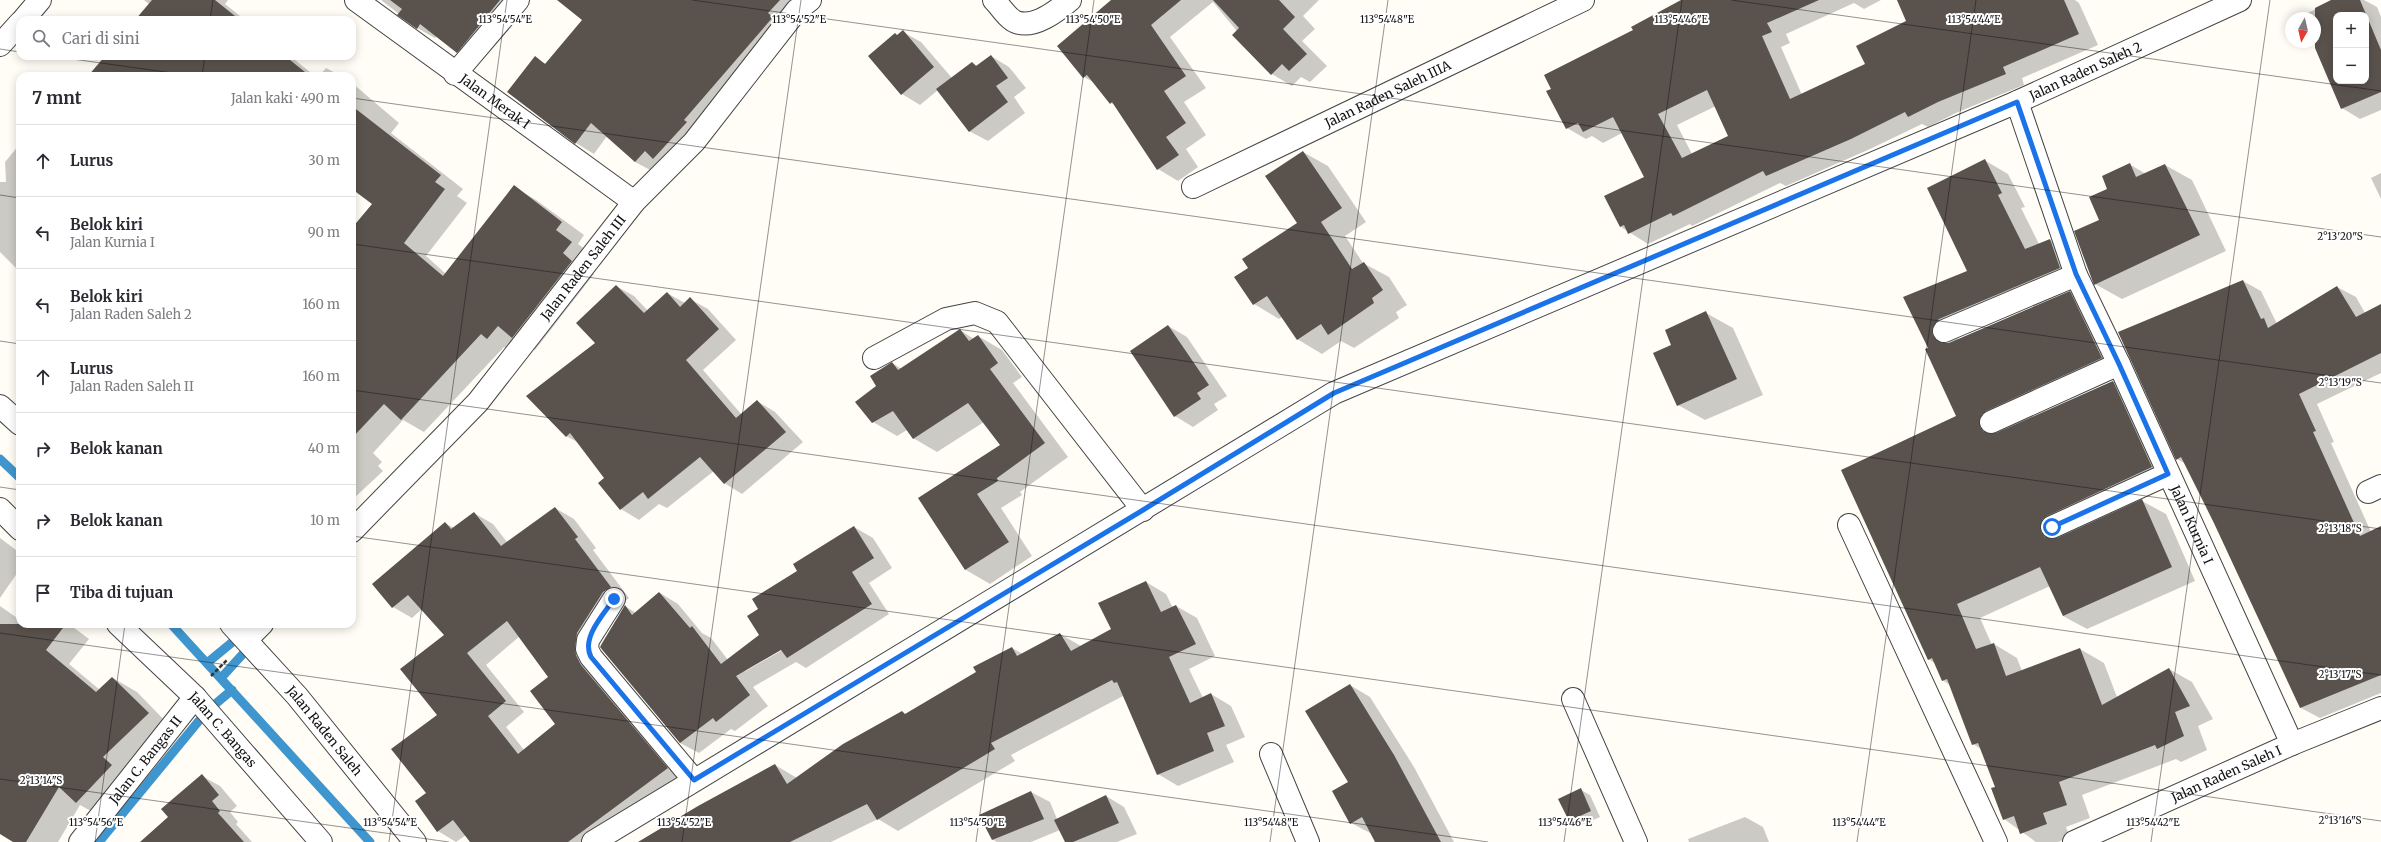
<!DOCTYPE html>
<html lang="id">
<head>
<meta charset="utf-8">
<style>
	body { margin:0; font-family:Merriweather,serif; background:#f2f2f3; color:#2b2b33 }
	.controls { position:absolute; right:12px; top:12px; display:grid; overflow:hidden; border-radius:8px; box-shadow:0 2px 10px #0003 }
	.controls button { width:36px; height:36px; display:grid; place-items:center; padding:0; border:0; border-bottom:1px solid #e1e1e2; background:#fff; color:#2b2b33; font:20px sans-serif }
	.compass { position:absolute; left:2285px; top:12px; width:36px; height:36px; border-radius:50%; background:#fff; box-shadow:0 2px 10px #0003; rotate:188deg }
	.stop { position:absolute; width:12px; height:12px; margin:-9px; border:3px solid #1a73e8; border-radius:50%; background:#fff }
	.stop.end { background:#1a73e8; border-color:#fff; box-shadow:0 1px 4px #0008 }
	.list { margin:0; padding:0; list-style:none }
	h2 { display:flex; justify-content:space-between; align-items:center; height:52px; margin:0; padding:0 16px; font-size:17px }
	h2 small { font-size:13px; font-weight:400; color:#7c7c81 }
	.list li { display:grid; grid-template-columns:26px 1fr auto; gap:12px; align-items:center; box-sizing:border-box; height:72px; padding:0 16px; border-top:1px solid #e1e1e2 }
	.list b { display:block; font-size:15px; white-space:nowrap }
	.list p { margin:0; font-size:13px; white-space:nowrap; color:#7c7c81 }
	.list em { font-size:13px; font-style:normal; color:#7c7c81 }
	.icon { flex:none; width:22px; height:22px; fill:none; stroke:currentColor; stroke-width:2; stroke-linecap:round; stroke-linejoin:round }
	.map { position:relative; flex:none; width:2381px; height:842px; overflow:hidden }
	.search { position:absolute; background:#fff; box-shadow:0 2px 10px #0003; left:16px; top:16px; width:340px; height:44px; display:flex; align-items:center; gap:10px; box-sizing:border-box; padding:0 14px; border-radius:12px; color:#7c7c81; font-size:15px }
	.panel { position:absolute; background:#fff; box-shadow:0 2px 10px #0003; left:16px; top:72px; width:340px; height:556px; border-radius:12px }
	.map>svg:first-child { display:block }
</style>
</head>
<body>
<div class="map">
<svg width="2381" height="842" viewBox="0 0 2381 842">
	<rect width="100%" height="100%" fill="#fffdf5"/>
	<g fill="#0003" fill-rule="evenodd">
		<path d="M 144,0 L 228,0 L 225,4 L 245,20 L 137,20 L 150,5 Z"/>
		<path d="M 381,0 L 515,0 L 475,62 L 457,52 L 437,36 L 435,38 L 417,28 Z"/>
		<path d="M 591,0 L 816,0 L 654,172 L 635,162 L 607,136 L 594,154 L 576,143 L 535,58 L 546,64 L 583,20 Z"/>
		<path d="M 1114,0 L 1319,0 L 1303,16 L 1315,29 L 1302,41 L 1327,66 L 1310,82 L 1301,77 L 1292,86 L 1272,74 L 1213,2 L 1170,37 L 1206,88 L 1184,102 L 1206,135 L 1186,149 L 1198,167 L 1178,181 L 1158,169 L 1117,106 L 1111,103 L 1095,83 L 1084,77 Z"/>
		<path d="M 1684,0 L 1881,0 L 1864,9 L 1854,3 L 1786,34 L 1790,43 L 1781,47 L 1802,95 L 1867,64 L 1907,21 L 1897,0 L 2075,0 L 2079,3 L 2098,45 L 2022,78 L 2024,85 L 1958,112 L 1928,127 L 1922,124 L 1870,149 L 1786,186 L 1780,183 L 1692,226 L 1690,224 L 1648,244 L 1621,227 L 1645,177 L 1622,133 L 1603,143 L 1592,136 L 1586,139 L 1567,128 L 1634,30 ZM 1716,106 L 1730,136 L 1692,154 L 1677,125 Z"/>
		<path d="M 2333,0 L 2364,0 L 2377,7 L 2381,17 L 2381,110 L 2360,119 L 2342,108 L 2315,35 L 2315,18 L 2308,18 L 2306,14 ZM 2336,15 L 2366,15 L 2366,81 L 2336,81 Z"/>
		<path d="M 903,32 L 921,42 L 952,78 L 972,63 L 978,66 L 991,56 L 1009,67 L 1026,88 L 1014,97 L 1025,113 L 988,141 L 969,131 L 938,90 L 920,105 L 902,94 L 898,36 Z"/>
		<path d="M 106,56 L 290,56 L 315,76 L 102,76 Z"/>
		<path d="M 326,68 L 341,76 L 319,76 Z"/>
		<path d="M 352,83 L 399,123 L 391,133 L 463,189 L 457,196 L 467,203 L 426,256 L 446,274 L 514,187 L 536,200 L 584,235 L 578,244 L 594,256 L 585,267 L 594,274 L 535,350 L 519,340 L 510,351 L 504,347 L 424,432 L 403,420 L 373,453 L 382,462 L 378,466 L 383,471 L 352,500 L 352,228 L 373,204 L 352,188 Z"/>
		<path d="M 20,144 L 20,272 L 0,252 L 0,182 L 6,182 L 5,162 Z"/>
		<path d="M 1303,152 L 1328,166 L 1366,222 L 1345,236 L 1363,263 L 1389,277 L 1407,305 L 1396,312 L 1399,318 L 1354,348 L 1341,341 L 1322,354 L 1297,339 L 1282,317 L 1279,319 L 1254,304 L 1236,277 L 1250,268 L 1298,223 Z"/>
		<path d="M 1984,160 L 2008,174 L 2025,207 L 2021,208 L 2039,244 L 2050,240 L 2073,254 L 2084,282 L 1963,333 L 1957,340 L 2070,292 L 2094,306 L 2125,371 L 2010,424 L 2004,431 L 2113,382 L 2136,395 L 2175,481 L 2071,529 L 2065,536 L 2142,501 L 2166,514 L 2195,581 L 2087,629 L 2063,616 L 2050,586 L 1980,618 L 1992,645 L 1994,644 L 2017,658 L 2022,671 L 2080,649 L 2104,663 L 2117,697 L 2169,669 L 2192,682 L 2213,719 L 2198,726 L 2207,750 L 2181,762 L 2176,759 L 2082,795 L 2090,818 L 2066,827 L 2070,837 L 2058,842 L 2036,842 L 2004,819 L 1997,787 L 1981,749 L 1973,744 L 1950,685 L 1942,680 L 1935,663 L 1928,659 L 1958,417 L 1929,348 L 1904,297 L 1969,272 Z"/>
		<path d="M 2129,164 L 2146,174 L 2165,165 L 2192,180 L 2226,251 L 2122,299 L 2095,284 L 2101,220 L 2109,189 Z"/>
		<path d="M 2381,173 L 2381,199 L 2371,178 Z"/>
		<path d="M 2243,281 L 2261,291 L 2277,324 L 2337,287 L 2356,297 L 2365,313 L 2381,305 L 2381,373 L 2317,404 L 2334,442 L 2331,443 L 2371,532 L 2381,527 L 2381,693 L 2320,718 L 2301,708 L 2186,464 L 2177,459 Z"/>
		<path d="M 616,286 L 634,296 L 648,311 L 667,293 L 685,303 L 690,299 L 708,309 L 736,340 L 703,370 L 742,415 L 757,401 L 775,412 L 803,442 L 742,494 L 724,483 L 714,471 L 667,508 L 659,504 L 639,520 L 621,509 L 606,478 L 579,443 L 566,436 Z"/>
		<path d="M 1706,313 L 1733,328 L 1763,395 L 1705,420 L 1678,405 Z"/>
		<path d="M 1168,326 L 1187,337 L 1227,396 L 1214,404 L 1218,410 L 1193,427 L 1175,416 Z"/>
		<path d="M 960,330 L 974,339 L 978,336 L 1002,350 L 1022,377 L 1013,383 L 1068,457 L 1020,492 L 1022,495 L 1001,508 L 1032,556 L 990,584 L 966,570 L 919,498 L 1002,445 L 984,422 L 937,452 L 913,438 L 907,430 L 897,436 L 873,422 L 878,386 L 892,363 L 902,369 Z"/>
		<path d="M 555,508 L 574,519 L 596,548 L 593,550 L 629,598 L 622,603 L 596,644 L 593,659 L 686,780 L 601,842 L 472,842 L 466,835 L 456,842 L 438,831 L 427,794 L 438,715 L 445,635 L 422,609 L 412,618 L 393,607 L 373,584 L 445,523 L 454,528 L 474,513 L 493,524 L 507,542 ZM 520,636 L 550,678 L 557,725 L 524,750 L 506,727 L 524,712 L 486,665 Z"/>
		<path d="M 854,527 L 873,538 L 892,568 L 869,583 L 889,614 L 806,668 L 796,662 L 753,687 L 768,706 L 735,731 L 731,729 L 699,753 L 680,743 L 602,650 L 601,644 L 625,606 L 636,613 L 660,593 L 678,604 L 702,633 L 711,638 L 728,660 L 761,635 L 760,609 L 798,571 ZM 785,646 L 786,648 L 744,672 L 748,668 Z"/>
		<path d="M 0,538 L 20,553 L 20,569 L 0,598 Z"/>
		<path d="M 1146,582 L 1166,594 L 1173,608 L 1176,606 L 1197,618 L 1215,656 L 1189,669 L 1203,698 L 1211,694 L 1231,706 L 1245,737 L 1226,745 L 1234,762 L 1178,786 L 1158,774 L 1123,696 L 1011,755 L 1015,761 L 898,831 L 878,819 L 831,842 L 639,842 L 775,765 L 797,778 L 902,712 L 906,715 L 977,673 L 1012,648 L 1023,654 L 1060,634 L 1081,646 L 1112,630 Z"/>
		<path d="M 0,606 L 20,620 L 20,624 L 69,624 L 89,639 L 69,664 L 100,690 L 113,678 L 137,692 L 172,728 L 100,816 L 80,805 L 58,842 L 15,842 L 0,833 Z"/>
		<path d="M 1350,685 L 1370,697 L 1414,767 L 1454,842 L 1376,842 L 1372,834 L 1351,823 Z"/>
		<path d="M 202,776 L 220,786 L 237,806 L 230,812 L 238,822 L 236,824 L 252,842 L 142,842 L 169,817 Z"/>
		<path d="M 1581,790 L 1590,795 L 1600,817 L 1579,826 L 1570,821 L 1560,799 Z"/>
		<path d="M 1031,792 L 1050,802 L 1057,819 L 1106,796 L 1124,807 L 1137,834 L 1117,842 L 1066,842 L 1060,830 L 1031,842 L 997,842 L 992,839 Z"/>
		<path d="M 1745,817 L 1763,827 L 1769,842 L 1689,842 L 1688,839 Z"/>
	</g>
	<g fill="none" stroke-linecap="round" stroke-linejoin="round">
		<g stroke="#3f96cf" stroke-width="9">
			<path d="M 0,459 L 20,478"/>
			<path d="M 171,624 L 370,842"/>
			<path d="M 207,663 L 241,635"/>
			<path d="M 221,678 L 251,645"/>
			<path d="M 99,842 L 207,711 L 232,690"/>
		</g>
	</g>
	<g fill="#5a524d" fill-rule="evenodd">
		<path d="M 152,0 L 215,0 L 240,20 L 135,20 Z"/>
		<path d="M 390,0 L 500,0 L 457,53 L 420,24 L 417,29 L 397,15 L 402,9 Z"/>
		<path d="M 557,0 L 780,0 L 768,13 L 773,17 L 684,120 L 687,122 L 653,159 L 645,151 L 635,162 L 591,123 L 575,144 L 507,92 L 535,56 L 545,64 L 582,20 Z"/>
		<path d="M 1111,0 L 1181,0 L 1151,25 L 1186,76 L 1164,91 L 1186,123 L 1166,137 L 1179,155 L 1157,170 L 1112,102 L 1110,104 L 1087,75 L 1083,78 L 1057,46 Z"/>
		<path d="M 1213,0 L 1279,0 L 1295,17 L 1283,29 L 1307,54 L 1289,71 L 1282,64 L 1271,75 L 1232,35 L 1239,28 Z"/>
		<path d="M 1681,0 L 1819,0 L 1767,23 L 1772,32 L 1762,36 L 1790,99 L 1865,64 L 1856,46 L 1906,21 L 1897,0 L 2064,0 L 2079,34 L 2003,67 L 2006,74 L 1938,102 L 1908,117 L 1905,112 L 1851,139 L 1766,176 L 1763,171 L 1673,216 L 1671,213 L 1628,234 L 1624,225 L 1620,227 L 1604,196 L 1644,177 L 1613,117 L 1583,132 L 1578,123 L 1566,129 L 1546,91 L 1551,89 L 1544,75 L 1633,30 L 1631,27 ZM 1707,90 L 1728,136 L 1682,158 L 1658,114 Z"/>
		<path d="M 2331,0 L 2360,0 L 2381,50 L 2381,92 L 2341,109 L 2315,48 L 2315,8 ZM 2336,15 L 2366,15 L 2366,81 L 2336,81 Z"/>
		<path d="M 903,30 L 934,67 L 901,95 L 868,56 L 895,33 L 897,35 Z"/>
		<path d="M 991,55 L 1008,78 L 996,86 L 1008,102 L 969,132 L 936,89 L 972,62 L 976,66 Z"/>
		<path d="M 105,56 L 285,56 L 310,76 L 88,76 Z"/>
		<path d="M 352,106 L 441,175 L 435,182 L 445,189 L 404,243 L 443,276 L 514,185 L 562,222 L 556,230 L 572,242 L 563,253 L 572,261 L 512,338 L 498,326 L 487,339 L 481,334 L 401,420 L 384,404 L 352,438 L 352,228 L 372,204 L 352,189 Z"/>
		<path d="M 1303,151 L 1342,208 L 1321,222 L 1352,269 L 1364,262 L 1383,290 L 1372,298 L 1374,303 L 1328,335 L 1321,324 L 1297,340 L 1267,296 L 1253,305 L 1234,277 L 1248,268 L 1242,259 L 1297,223 L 1265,176 Z"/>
		<path d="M 1985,159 L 2002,193 L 1998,195 L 2025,249 L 2050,239 L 2060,268 L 1939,319 L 1932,329 L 1933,336 L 1942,343 L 1949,343 L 2070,291 L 2102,358 L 1986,411 L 1981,415 L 1980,427 L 1984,432 L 1996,433 L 2113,381 L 2152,467 L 2047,516 L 2042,520 L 2041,532 L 2045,537 L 2057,538 L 2142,499 L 2172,567 L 2063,616 L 2040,567 L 1957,604 L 1976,649 L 1994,643 L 2006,676 L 2080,648 L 2102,705 L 2169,668 L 2190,706 L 2175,712 L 2184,736 L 2157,749 L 2155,745 L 2059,782 L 2067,805 L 2043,813 L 2047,824 L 2020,834 L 2014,816 L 2003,820 L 1991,788 L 1995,787 L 1978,743 L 1972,745 L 1947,679 L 1942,681 L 1932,658 L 1928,660 L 1841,470 L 1956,416 L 1925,349 L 1928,348 L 1903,297 L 1967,271 L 1927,188 Z"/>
		<path d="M 2130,163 L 2136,177 L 2165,164 L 2200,235 L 2094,285 L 2074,231 L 2099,220 L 2089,197 L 2107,189 L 2102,176 Z"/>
		<path d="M 2243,280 L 2261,319 L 2264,318 L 2268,328 L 2337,286 L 2356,317 L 2381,304 L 2381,353 L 2299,394 L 2316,431 L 2313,432 L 2360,536 L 2381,526 L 2381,675 L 2300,708 L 2214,523 L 2181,457 L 2176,460 L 2118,332 Z"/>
		<path d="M 616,285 L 644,313 L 667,292 L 680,307 L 690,297 L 719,329 L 686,360 L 736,418 L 757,400 L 786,432 L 724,484 L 700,457 L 648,499 L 643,492 L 620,510 L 598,483 L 604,478 L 570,433 L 566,437 L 526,396 L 595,343 L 576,323 Z"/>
		<path d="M 1706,311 L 1737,379 L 1677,406 L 1653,353 L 1671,345 L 1665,330 Z"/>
		<path d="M 1168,325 L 1209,385 L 1197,393 L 1201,399 L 1174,417 L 1130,351 Z"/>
		<path d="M 960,329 L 969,341 L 978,335 L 998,363 L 990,369 L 1045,443 L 997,478 L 998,481 L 977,494 L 1009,542 L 965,570 L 918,498 L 1000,445 L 968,403 L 913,439 L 893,411 L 872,423 L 855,402 L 876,386 L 870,376 L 892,362 L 898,370 Z"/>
		<path d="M 555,507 L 578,537 L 575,539 L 611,587 L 603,592 L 577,633 L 575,648 L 576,655 L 581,665 L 668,768 L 568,842 L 470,842 L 453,820 L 437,832 L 415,801 L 426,793 L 391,749 L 437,715 L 400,669 L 444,635 L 408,595 L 392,608 L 372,584 L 445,522 L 451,529 L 474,512 L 501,546 ZM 507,621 L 548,677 L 530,691 L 555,724 L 518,754 L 488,716 L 506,701 L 467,653 Z"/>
		<path d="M 854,526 L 874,558 L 852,572 L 872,604 L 787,658 L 781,650 L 736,676 L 750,695 L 716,722 L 713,718 L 680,743 L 600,647 L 625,605 L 632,615 L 659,592 L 690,628 L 692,626 L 721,664 L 759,635 L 747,616 L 758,609 L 752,599 L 797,571 L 793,564 Z"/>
		<path d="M 1146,581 L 1161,612 L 1176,605 L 1196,644 L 1169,657 L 1190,703 L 1211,693 L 1225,726 L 1207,733 L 1214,751 L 1157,775 L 1117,682 L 1114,683 L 1112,680 L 991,743 L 995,749 L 877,820 L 867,804 L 790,842 L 638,842 L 698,806 L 775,764 L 787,784 L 843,744 L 902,711 L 905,714 L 976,672 L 973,667 L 1012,647 L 1017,656 L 1060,633 L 1071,651 L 1111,629 L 1098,603 Z"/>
		<path d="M 0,624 L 66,624 L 46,650 L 96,692 L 112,677 L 149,713 L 103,757 L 112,765 L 76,803 L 59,787 L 26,842 L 13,842 L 0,834 Z"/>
		<path d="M 1350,684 L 1394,755 L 1441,842 L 1375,842 L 1362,817 L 1350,824 L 1332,791 L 1348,782 L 1305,711 Z"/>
		<path d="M 202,774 L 219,795 L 212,801 L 220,811 L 218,813 L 244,842 L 140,842 L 168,817 L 161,809 Z"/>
		<path d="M 1581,788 L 1591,811 L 1569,821 L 1558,799 Z"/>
		<path d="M 1031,791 L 1044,819 L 992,840 L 979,815 Z"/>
		<path d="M 1106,795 L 1119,823 L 1073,842 L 1065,842 L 1054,820 Z"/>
	</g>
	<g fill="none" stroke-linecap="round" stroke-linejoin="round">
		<defs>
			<g id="minor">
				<path id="s1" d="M 356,0 L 634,202"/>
				<path d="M 994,0 C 1000,6 1008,19 1016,22 C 1034,29 1057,11 1070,0"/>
				<path d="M 23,20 L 40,0"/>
				<path d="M 0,45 L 20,23"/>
				<path d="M 455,74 L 518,0"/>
				<path id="s2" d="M 2017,102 L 2076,275 L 2119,364 L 2292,744"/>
				<path id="s3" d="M 1193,187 L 1583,0"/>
				<path d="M 1944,331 L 2076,275"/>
				<path d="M 874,358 L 946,319 L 975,313 L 997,322 L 1143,510"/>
				<path d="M 1991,422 L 2119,364"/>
				<path d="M 2368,492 L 2381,486"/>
				<path d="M 1849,525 L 1996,842"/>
				<path d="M 2052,527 L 2168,474"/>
				<path id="s4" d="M 352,531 L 478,402 L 634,202 L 694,142 L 797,10 L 810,0"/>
				<path d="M 614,599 L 588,640 L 587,649 L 591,657 L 694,780"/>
				<path d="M 246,640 L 262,624"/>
				<path d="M 1573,699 L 1636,842"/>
				<path d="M 1271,754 L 1308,842"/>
				<path id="s5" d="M 80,842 L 195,697"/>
				<path id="s6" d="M 593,842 L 1334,393 L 2017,102 L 2240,0"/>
				<path id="s7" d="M 2074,842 L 2292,744 L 2381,708"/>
			</g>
			<g id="tertiary">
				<path d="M 0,406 L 20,424"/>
				<path d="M 0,509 L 20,529"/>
				<path id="s8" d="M 118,624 L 195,697 L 321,842"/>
				<path id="s9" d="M 231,624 L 297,696 L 415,842"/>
			</g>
		</defs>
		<use href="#minor" stroke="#444" stroke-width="24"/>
		<use href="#tertiary" stroke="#444" stroke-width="24"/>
		<path stroke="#333" stroke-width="2.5" stroke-dasharray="4 2" stroke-linecap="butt" d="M 211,676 L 227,660"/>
		<use href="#minor" stroke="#fff" stroke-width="22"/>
		<use href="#tertiary" stroke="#fff" stroke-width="22"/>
	</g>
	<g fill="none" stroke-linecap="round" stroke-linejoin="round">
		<path stroke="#1a73e8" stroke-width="5" d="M 614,599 C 603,615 581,638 591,657 L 694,780 L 1143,510 L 1334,393 L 2017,102 L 2076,274 L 2119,364 L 2168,474 L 2052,527"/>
	</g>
	<path fill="none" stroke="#111" stroke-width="1" stroke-opacity="0.45" d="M 692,0 L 2381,237M 1731,0 L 2381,91M 210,20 L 213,0M 0,49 L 20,52M 51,56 L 194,76M 202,76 L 205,56M 352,98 L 2381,383M 0,195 L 20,198M 352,244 L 2381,529M 0,341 L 20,344M 352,390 L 2381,675M 0,487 L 20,490M 352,536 L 2381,821M 0,633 L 1488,842M 0,779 L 449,842M 95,842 L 125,624M 389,842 L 507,0M 682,842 L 801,0M 976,842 L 1094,0M 1270,842 L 1388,0M 1564,842 L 1682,0M 1857,842 L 1976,0M 2151,842 L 2270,0"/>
	<g text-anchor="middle" stroke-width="4" stroke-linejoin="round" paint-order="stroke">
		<g font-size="13" fill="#111" stroke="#fff">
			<text dy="5" stroke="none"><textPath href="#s6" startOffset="1684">Jalan Raden Saleh 2</textPath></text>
			<text dy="5" stroke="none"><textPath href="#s3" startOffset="216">Jalan Raden Saleh IIIA</textPath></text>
			<text dy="5" stroke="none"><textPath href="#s1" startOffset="172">Jalan Merak I</textPath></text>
			<text dy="5" stroke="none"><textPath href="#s4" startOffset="351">Jalan Raden Saleh III</textPath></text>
			<text dy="5" stroke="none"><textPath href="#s2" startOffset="458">Jalan Kurnia I</textPath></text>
			<text dy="5" stroke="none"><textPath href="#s8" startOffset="149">Jalan C. Bangas</textPath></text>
			<text dy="5" stroke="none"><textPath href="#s9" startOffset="142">Jalan Raden Saleh</textPath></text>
			<text dy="5" stroke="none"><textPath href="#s5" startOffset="105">Jalan C. Bangas II</textPath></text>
			<text dy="5" stroke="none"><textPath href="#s7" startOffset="167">Jalan Raden Saleh I</textPath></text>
		</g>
	</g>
	<g font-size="10" text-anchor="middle" fill="#111" stroke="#fff" stroke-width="4" stroke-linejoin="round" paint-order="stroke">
		<text x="505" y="23">113°54'54"E</text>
		<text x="799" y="23">113°54'52"E</text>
		<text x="1093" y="23">113°54'50"E</text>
		<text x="1387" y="23">113°54'48"E</text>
		<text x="1681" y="23">113°54'46"E</text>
		<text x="1974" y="23">113°54'44"E</text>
		<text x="2340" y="240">2°13'20"S</text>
		<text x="2340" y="386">2°13'19"S</text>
		<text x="2340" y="532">2°13'18"S</text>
		<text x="2340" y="678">2°13'17"S</text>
		<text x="41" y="784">2°13'14"S</text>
		<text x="2340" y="824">2°13'16"S</text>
		<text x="96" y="826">113°54'56"E</text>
		<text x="390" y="826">113°54'54"E</text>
		<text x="684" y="826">113°54'52"E</text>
		<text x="977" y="826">113°54'50"E</text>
		<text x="1271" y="826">113°54'48"E</text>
		<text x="1565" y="826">113°54'46"E</text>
		<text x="1859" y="826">113°54'44"E</text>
		<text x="2153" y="826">113°54'42"E</text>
	</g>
</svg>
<div class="controls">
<button>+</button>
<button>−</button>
</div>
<svg class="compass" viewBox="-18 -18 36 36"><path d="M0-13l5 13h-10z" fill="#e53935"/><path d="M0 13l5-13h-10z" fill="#7c7c81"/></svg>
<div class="stop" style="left:2052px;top:527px"></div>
<div class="stop end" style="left:614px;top:599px"></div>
<div class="search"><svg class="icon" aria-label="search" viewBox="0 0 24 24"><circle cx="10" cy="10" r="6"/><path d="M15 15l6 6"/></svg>Cari di sini</div>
<section class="panel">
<h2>7 mnt<small>Jalan kaki · 490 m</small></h2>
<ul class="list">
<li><svg class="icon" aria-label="ahead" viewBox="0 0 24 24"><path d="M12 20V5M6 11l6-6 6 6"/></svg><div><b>Lurus</b></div><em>30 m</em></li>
<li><svg class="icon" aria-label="left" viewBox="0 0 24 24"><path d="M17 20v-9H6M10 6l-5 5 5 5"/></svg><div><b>Belok kiri</b><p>Jalan Kurnia I</p></div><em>90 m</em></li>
<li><svg class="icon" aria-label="left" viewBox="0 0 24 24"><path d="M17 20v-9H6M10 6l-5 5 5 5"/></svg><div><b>Belok kiri</b><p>Jalan Raden Saleh 2</p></div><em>160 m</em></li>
<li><svg class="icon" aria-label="ahead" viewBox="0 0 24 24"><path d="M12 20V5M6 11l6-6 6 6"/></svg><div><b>Lurus</b><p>Jalan Raden Saleh II</p></div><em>160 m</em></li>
<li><svg class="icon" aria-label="right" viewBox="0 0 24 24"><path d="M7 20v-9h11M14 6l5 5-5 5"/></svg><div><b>Belok kanan</b></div><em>40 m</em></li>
<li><svg class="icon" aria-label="right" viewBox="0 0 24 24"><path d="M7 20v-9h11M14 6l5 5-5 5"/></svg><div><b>Belok kanan</b></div><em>10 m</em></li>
<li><svg class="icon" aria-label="arrive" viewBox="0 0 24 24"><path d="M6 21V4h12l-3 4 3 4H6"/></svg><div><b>Tiba di tujuan</b></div></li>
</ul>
</section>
</div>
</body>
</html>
